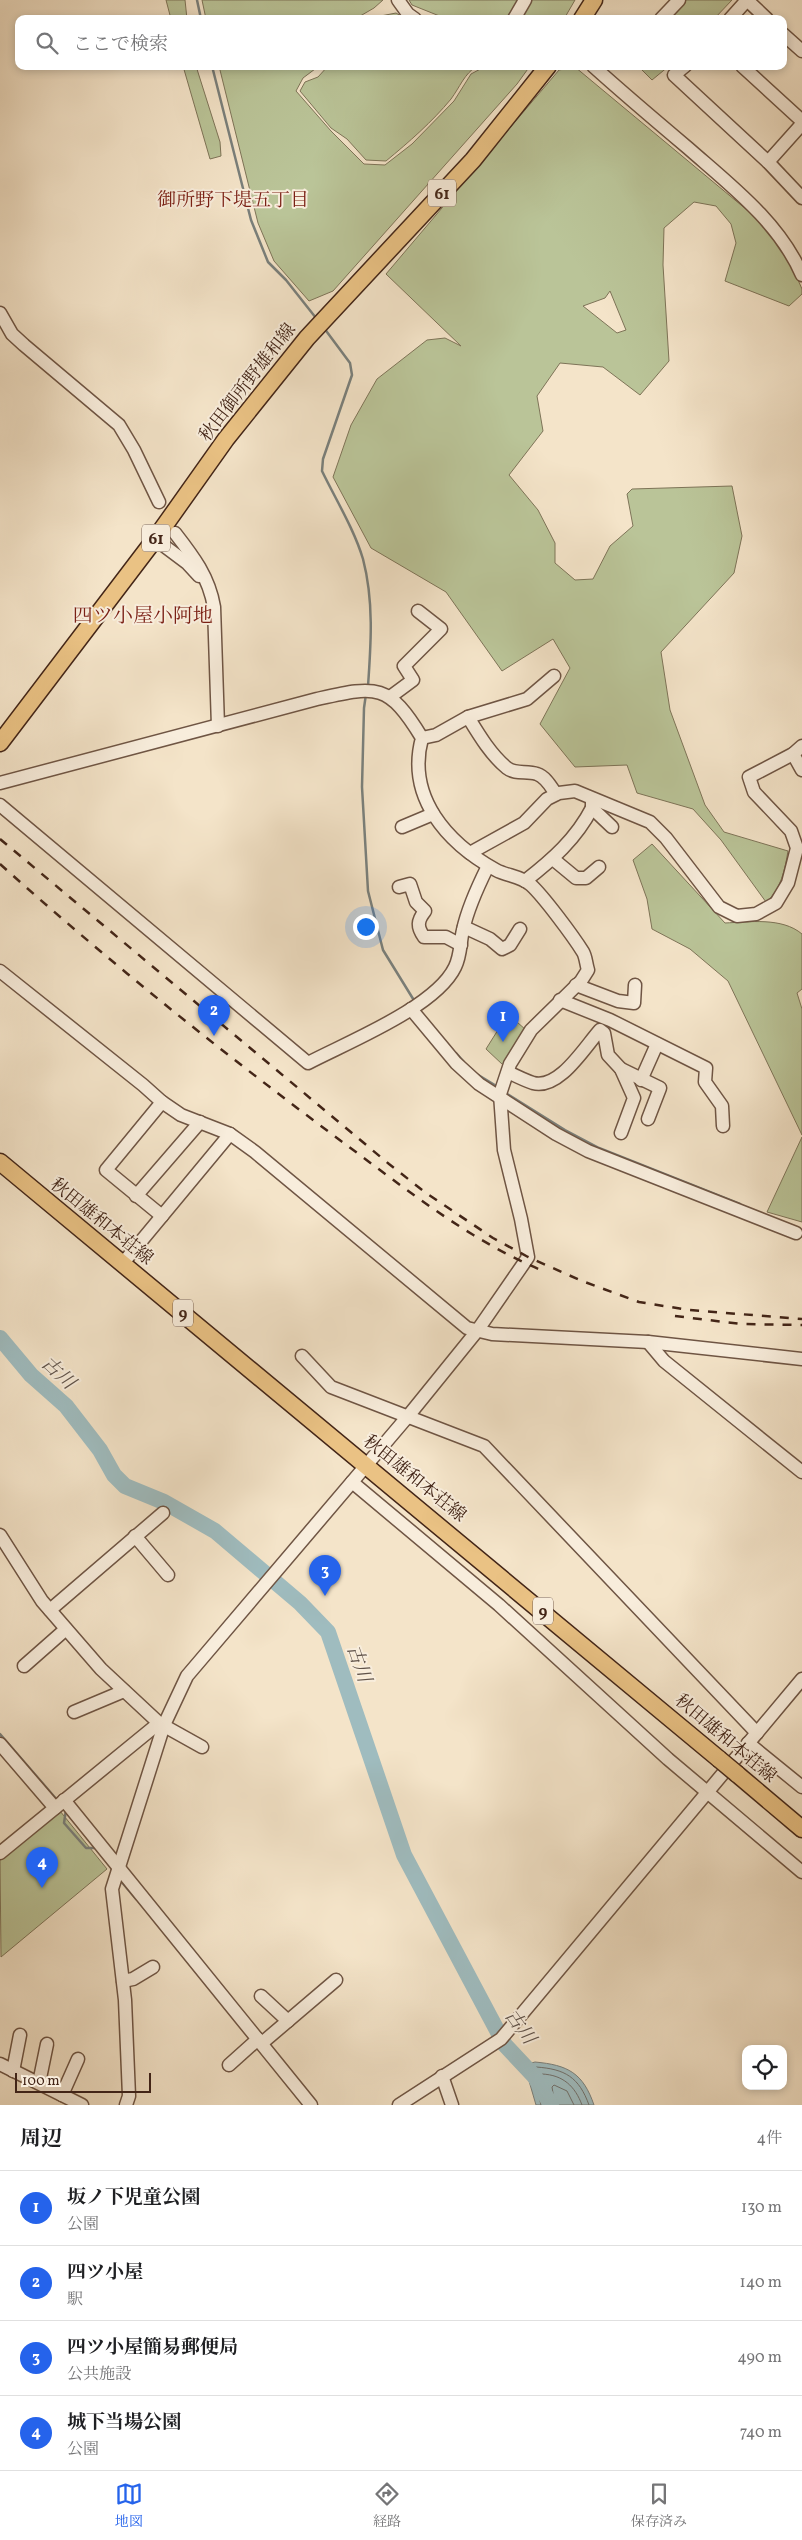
<!DOCTYPE html>
<html lang="ja">
<head>
<meta charset="utf-8">
<style>
	body { margin:0; font-family:Vollkorn,"Noto Serif JP",serif; background:#f6f6f6; color:#202124 }
	.controls { position:absolute; right:15px; bottom:15px; display:grid; overflow:hidden; border-radius:10px; box-shadow:0 2px 8px #0003 }
	.controls button { width:45px; height:45px; display:grid; place-items:center; padding:0; border:0; border-bottom:1px solid #e0e0e0; background:#fff; color:#202124; font:25px sans-serif }
	.scale { position:absolute; left:15px; bottom:12px; width:136px; box-sizing:border-box; padding-left:5px; border:2px solid #432517; border-top:0; font-size:14px; line-height:18px; white-space:nowrap; color:#432517; -webkit-text-stroke:4px #f8eddc; paint-order:stroke }
	.you { position:absolute; left:365px; top:926px; width:18px; height:18px; margin:-12px; border:4px solid #fff; border-radius:50%; background:#1a73e8; box-shadow:0 0 0 8px #1a73e833 }
	.badge { display:grid; place-items:center; width:32px; height:32px; border-radius:50%; background:#2563eb; color:#fff; font-size:16px; font-weight:700 }
	.pin { position:absolute; translate:-50% -41px; filter:drop-shadow(0 1px 2px #0008) }
	.pin::after { content:''; position:absolute; top:26px; width:18px; height:15px; background:inherit; clip-path:polygon(0 0,100% 0,50% 100%) }
	.list { margin:0; padding:0; list-style:none }
	h2 { display:flex; justify-content:space-between; align-items:center; height:65px; margin:0; padding:0 20px; font-size:21px }
	h2 small { font-size:16px; font-weight:400; color:#757577 }
	.list li { display:grid; grid-template-columns:32px 1fr auto; gap:15px; align-items:center; box-sizing:border-box; height:75px; padding:0 20px; border-top:1px solid #e0e0e0 }
	.list b { display:block; font-size:19px; white-space:nowrap }
	.list p { margin:0; font-size:16px; white-space:nowrap; color:#757577 }
	.list em { font-size:16px; font-style:normal; color:#757577 }
	.icon { flex:none; width:28px; height:28px; fill:none; stroke:currentColor; stroke-width:2; stroke-linecap:round; stroke-linejoin:round }
	.map { position:relative; flex:none; width:802px; height:2105px; overflow:hidden }
	.search { position:absolute; background:#fff; box-shadow:0 2px 8px #0003; left:15px; right:15px; top:15px; height:55px; display:flex; align-items:center; gap:12px; box-sizing:border-box; padding:0 18px; border-radius:10px; color:#757577; font-size:19px }
	.sheet { height:365px; background:#fff }
	nav { display:flex; justify-content:space-around; align-items:center; box-sizing:border-box; height:70px; border-top:1px solid #e0e0e0; background:#fff; font-size:14px; color:#757577 }
	nav a { display:grid; justify-items:center; gap:2px }
	nav .on { color:#2563eb }
	.map>svg:first-child { display:block }
</style>
</head>
<body>
<div class="map">
<svg width="802" height="2105" viewBox="0 0 802 2105">
	<rect width="100%" height="100%" fill="#f4e4c9"/>
	<filter id="stains"><feTurbulence type="fractalNoise" baseFrequency=".004" numOctaves="4"/><feColorMatrix values="0 0 0 0 .2 0 0 0 0 .09 0 0 0 0 .02 0 0 0 .5 -.17"/></filter>
	<radialGradient id="worn" r=".72"><stop offset=".6" stop-color="#630" stop-opacity="0"/><stop offset="1" stop-color="#630" stop-opacity=".3"/></radialGradient>
	<g fill="#bac498" stroke="#7e7458" fill-rule="evenodd">
		<path d="M 166,0 L 185,0 L 187,19 L 171,19 Z"/>
		<path d="M 202,0 L 383,0 L 374,8 L 355,19 L 206,19 Z"/>
		<path d="M 409,0 L 520,0 L 505,19 L 447,19 L 412,5 Z"/>
		<path d="M 532,0 L 575,0 L 564,19 L 521,19 Z"/>
		<path d="M 684,0 L 732,0 L 714,19 L 667,19 Z"/>
		<path d="M 396,13 L 406,19 L 365,19 Z"/>
		<path d="M 183,66 L 196,66 L 220,142 L 221,156 L 210,159 Z"/>
		<path d="M 219,66 L 319,66 L 303,78 L 296,91 L 331,131 L 364,164 L 385,165 L 412,144 L 454,101 L 471,74 L 486,66 L 530,66 L 517,84 L 333,291 L 309,301 L 274,261 L 258,223 Z"/>
		<path d="M 328,66 L 477,66 C 464,74 460,87 451,99 C 432,122 409,142 386,161 L 366,160 L 347,139 L 331,128 L 300,91 L 305,82 L 318,77 Z"/>
		<path d="M 638,66 L 669,66 L 652,80 Z"/>
		<path d="M 575,67 L 753,215 L 787,255 L 802,289 L 802,294 L 789,306 L 725,281 L 736,243 L 731,224 L 716,206 L 694,202 L 664,228 L 663,265 L 669,361 L 640,395 L 603,367 L 560,363 L 537,396 L 543,431 L 509,475 L 538,510 L 555,543 L 555,563 L 575,580 L 593,579 L 610,546 L 633,526 L 627,494 L 632,489 L 732,486 L 742,536 L 734,573 L 661,652 L 670,710 L 705,805 L 724,832 L 788,851 C 785,869 781,890 766,902 L 721,840 L 693,809 L 637,793 L 627,765 L 575,767 L 540,724 L 570,668 L 553,639 L 502,671 L 446,592 L 371,548 L 333,477 L 351,425 L 377,379 L 427,340 L 445,338 L 461,346 L 386,274 L 559,70 ZM 610,291 L 626,330 L 617,333 L 583,306 L 605,298 Z"/>
		<path d="M 652,844 L 725,923 C 749,922 782,917 802,934 L 802,989 L 797,993 L 802,1009 L 802,1135 L 728,981 L 690,949 L 652,929 L 647,899 L 633,860 Z"/>
		<path d="M 508,1014 L 526,1030 L 503,1065 L 486,1049 Z"/>
		<path d="M 802,1137 L 802,1222 L 767,1212 Z"/>
		<path d="M 60,1811 L 107,1869 L 1,1957 L 0,1860 Z"/>
	</g>
	<path fill="#9fbcbf" stroke="#7a807c" d="M 535,2062 C 568,2065 583,2073 594,2105 L 536,2105 L 529,2081 L 528,2064 Z"/>
	<g fill="none" stroke-linecap="round" stroke-linejoin="round">
		<g stroke="#71706b" stroke-width="1">
			<path d="M 541,2105 L 533,2072 L 536,2067 C 565,2069 579,2077 589,2105"/>
			<path d="M 547,2105 L 547,2098 L 540,2078 L 542,2074 C 563,2075 575,2086 582,2105"/>
			<path d="M 555,2105 L 552,2087 L 554,2085 L 567,2091 L 574,2105"/>
		</g>
		<g stroke="#7a807c" stroke-width="2.5">
			<path d="M 197,0 L 201,19"/>
			<path d="M 212,66 L 251,220 L 268,262 L 286,280 L 316,318"/>
			<path d="M 324,328 L 350,363 L 352,375 L 323,459 L 322,471 C 336,500 354,529 363,559 C 374,601 371,644 368,686"/>
			<path d="M 366,694 L 364,708 L 362,787 L 368,891 L 383,950 L 415,1002"/>
			<path d="M 456,1053 L 464,1062"/>
			<path d="M 475,1073 L 498,1087"/>
			<path d="M 504,1092 L 565,1130 L 599,1148 L 740,1204"/>
			<path d="M 0,1734 L 58,1801"/>
			<path d="M 66,1810 L 64,1823 L 86,1848 L 95,1848"/>
			<path d="M 120,1880 L 136,1899"/>
		</g>
		<path stroke="#9fbcbf" stroke-width="16" d="M 0,1338 L 31,1375 L 66,1406 L 100,1450 L 114,1475 L 125,1486 L 164,1502 L 215,1531 L 300,1603 L 328,1632 L 404,1855 L 498,2032 L 505,2045 L 535,2077 L 551,2105"/>
		<defs>
			<g id="minor">
				<path d="M 398,0 L 408,14 L 415,19"/>
				<path d="M 747,0 L 767,19"/>
				<path d="M 514,19 L 525,0"/>
				<path d="M 661,19 L 679,0"/>
				<path d="M 730,19 L 747,0"/>
				<path d="M 783,34 L 802,51"/>
				<path d="M 593,66 C 624,94 656,121 688,148 C 730,185 779,222 802,275"/>
				<path d="M 685,66 L 674,75 L 768,162 L 802,198"/>
				<path d="M 742,66 L 802,121"/>
				<path d="M 768,162 L 802,124"/>
				<path d="M 0,313 L 12,334 L 24,345 L 119,425 L 134,450 L 159,502"/>
				<path d="M 175,533 C 193,556 209,577 214,607 L 218,726"/>
				<path d="M 155,539 L 187,563 L 199,576"/>
				<path d="M 390,697 L 413,680 L 404,666 L 441,629 L 418,611"/>
				<path d="M 468,717 C 479,735 491,755 507,768 C 516,775 527,770 537,774 C 546,777 551,787 556,794"/>
				<path d="M 422,738 L 436,735 L 468,717 L 527,699 L 554,676"/>
				<path d="M 793,754 L 802,770"/>
				<path d="M 0,783 L 317,699 C 376,686 388,682 422,738 C 406,797 447,843 496,870 C 507,876 521,876 531,885 C 544,897 573,936 583,952 C 586,957 586,964 588,970 L 581,981 L 531,1030 L 510,1064 L 500,1094 L 504,1150 L 521,1219 L 528,1257 L 524,1263 L 477,1331 L 409,1415 L 187,1676 L 164,1725 L 112,1889 L 125,2000 L 129,2096 L 126,2105"/>
				<path d="M 592,802 L 592,808 L 612,827"/>
				<path d="M 0,805 L 308,1063 C 348,1042 436,1007 455,967 C 461,955 460,942 463,930 C 468,907 478,886 488,866"/>
				<path d="M 402,827 L 433,814"/>
				<path d="M 470,853 L 524,823 L 547,799 L 559,793 L 575,791 L 650,822 L 666,838 L 719,907 L 737,916 L 756,914 L 776,903 L 788,883 L 797,848 L 791,831 L 754,792 L 749,777 L 793,754 L 802,746"/>
				<path d="M 553,859 L 576,878 L 586,878 L 599,867"/>
				<path d="M 525,881 C 552,860 576,839 592,808"/>
				<path d="M 399,887 L 410,884 L 416,902 L 425,911 C 417,921 417,927 424,937 L 446,937 L 461,945"/>
				<path d="M 464,927 L 490,939 L 502,949 L 510,945 L 520,929"/>
				<path d="M 0,971 L 143,1085 L 162,1102 L 181,1115 L 230,1134 L 255,1152 L 467,1328 L 492,1334 L 648,1342 L 802,1359"/>
				<path d="M 576,985 L 618,1001 L 634,1003 L 635,985"/>
				<path d="M 560,1000 L 610,1020 L 706,1068 L 705,1082 L 722,1106 L 723,1126"/>
				<path d="M 411,1009 L 456,1063 L 479,1084 L 556,1134 L 588,1151 L 796,1233"/>
				<path d="M 621,1069 L 660,1088 L 648,1119"/>
				<path d="M 508,1072 C 516,1076 524,1080 533,1083 C 559,1090 584,1048 600,1030 L 604,1033 L 608,1055 L 621,1069 L 634,1098 L 621,1133"/>
				<path d="M 641,1080 L 657,1044"/>
				<path d="M 162,1102 L 106,1170 L 162,1216"/>
				<path d="M 136,1196 L 200,1122"/>
				<path d="M 123,1263 L 230,1134"/>
				<path d="M 648,1342 L 664,1361 L 802,1472"/>
				<path d="M 302,1356 L 331,1387 L 484,1446 L 757,1733"/>
				<path d="M 352,1482 L 499,1605 L 668,1759 L 802,1872"/>
				<path d="M 0,1535 L 42,1601 L 101,1669 L 159,1723 L 202,1747"/>
				<path d="M 135,1536 L 168,1575"/>
				<path d="M 50,1610 L 163,1513"/>
				<path d="M 24,1666 L 66,1629"/>
				<path d="M 74,1712 L 124,1691"/>
				<path d="M 748,1743 L 802,1787"/>
				<path d="M 0,1744 L 55,1808"/>
				<path d="M 64,1800 L 311,2105"/>
				<path d="M 0,1853 L 159,1723"/>
				<path d="M 123,1981 L 133,1979 L 153,1967"/>
				<path d="M 261,1996 L 288,2021"/>
				<path d="M 262,2043 L 336,1980"/>
				<path d="M 0,2064 L 82,2105"/>
				<path d="M 229,2065 L 258,2039"/>
				<path d="M 13,2071 L 20,2035"/>
				<path d="M 442,2076 L 452,2105"/>
				<path d="M 39,2083 L 47,2044"/>
				<path d="M 62,2095 L 78,2059"/>
				<path d="M 399,2105 L 501,2039 L 802,1679"/>
			</g>
			<g id="major">
				<path d="M 582,19 L 594,0"/>
				<path d="M 0,743 L 155,539 L 226,439 L 307,338 L 473,160 L 548,66"/>
				<path d="M 0,1162 L 719,1759"/>
				<path d="M 737,1774 L 802,1829"/>
			</g>
		</defs>
		<use href="#minor" stroke="#6f5544" stroke-width="15"/>
		<use href="#major" stroke="#432517" stroke-width="19"/>
		<use href="#minor" stroke="#f8eddc" stroke-width="12"/>
		<use href="#major" stroke="#eac284" stroke-width="16"/>
		<g stroke="#432517" stroke-width="2.5" stroke-dasharray="9 9" stroke-linecap="butt">
			<path d="M 0,839 L 389,1164 L 426,1193 L 493,1238 L 528,1257 L 582,1281 L 639,1302 L 689,1310 L 802,1319"/>
			<path d="M 0,864 C 109,962 223,1053 341,1141 C 405,1188 467,1239 541,1270"/>
			<path d="M 675,1316 L 741,1324 L 802,1325"/>
		</g>
		<defs>
			<path id="major-bridge" d="M 719,1759 L 737,1774"/>
		</defs>
		<use href="#major-bridge" stroke="#432517" stroke-width="19" stroke-linecap="butt"/>
		<use href="#major-bridge" stroke="#eac284" stroke-width="16"/>
	</g>
	<g text-anchor="middle" stroke-width="4" stroke-linejoin="round" paint-order="stroke">
		<g fill="#f8eddc" stroke="#796152" stroke-width="1">
			<rect x="428" y="179.5" width="28" height="27" rx="4"/>
			<rect x="142" y="524.5" width="28" height="27" rx="4"/>
			<rect x="173" y="1299.5" width="20" height="27" rx="4"/>
			<rect x="533" y="1597.5" width="20" height="27" rx="4"/>
		</g>
		<g font-size="16" font-weight="bold" fill="#432517">
			<text x="442" y="199">61</text>
			<text x="156" y="544">61</text>
			<text x="183" y="1319">9</text>
			<text x="543" y="1617">9</text>
		</g>
		<g font-size="18" fill="#432517" stroke="#f8eddc">
			<text transform="translate(247 382) rotate(-52)" y="6">秋田御所野雄和線</text>
			<text transform="translate(102 1221) rotate(39)" y="6">秋田雄和本荘線</text>
			<text transform="translate(415 1478) rotate(39)" y="6">秋田雄和本荘線</text>
			<text transform="translate(726 1738) rotate(40)" y="6">秋田雄和本荘線</text>
		</g>
		<g font-size="19" fill="#7a1f14" stroke="#f8eddc">
			<text x="233" y="206">御所野下堤五丁目</text>
		</g>
		<g font-size="19" font-style="italic" fill="#5f5249" stroke="#f8eddc">
			<text transform="translate(59 1372) rotate(43)" y="7">古川</text>
			<text transform="translate(360 1663) rotate(71)" y="7">古川</text>
			<text transform="translate(521 2026) rotate(54)" y="7">古川</text>
		</g>
		<g font-size="20" fill="#7a1f14" stroke="#f8eddc">
			<text x="143" y="622">四ツ小屋小阿地</text>
		</g>
	</g>
	<rect width="100%" height="100%" filter="url(#stains)"/>
	<rect width="100%" height="100%" fill="url(#worn)"/>
</svg>
<div class="controls">
<button><svg class="icon" aria-label="locate" viewBox="0 0 24 24"><circle cx="12" cy="12" r="6"/><path d="M12 2v4M12 18v4M2 12h4M18 12h4"/></svg></button>
</div>
<div class="scale">100 m</div>
<div class="you"></div>
<div class="pin badge" style="left:503px;top:1042px">1</div>
<div class="pin badge" style="left:214px;top:1036px">2</div>
<div class="pin badge" style="left:325px;top:1596px">3</div>
<div class="pin badge" style="left:42px;top:1888px">4</div>
<div class="search"><svg class="icon" aria-label="search" viewBox="0 0 24 24"><circle cx="10" cy="10" r="6"/><path d="M15 15l6 6"/></svg>ここで検索</div>
</div>
<section class="sheet">
<h2>周辺<small>4件</small></h2>
<ul class="list">
<li><span class="badge">1</span><div><b>坂ノ下児童公園</b><p>公園</p></div><em>130 m</em></li>
<li><span class="badge">2</span><div><b>四ツ小屋</b><p>駅</p></div><em>140 m</em></li>
<li><span class="badge">3</span><div><b>四ツ小屋簡易郵便局</b><p>公共施設</p></div><em>490 m</em></li>
<li><span class="badge">4</span><div><b>城下当場公園</b><p>公園</p></div><em>740 m</em></li>
</ul>
</section>
<nav>
<a class="on"><svg class="icon" aria-label="map" viewBox="0 0 24 24"><path d="M3 6l6-2 6 2 6-2v14l-6 2-6-2-6 2zM9 4v14M15 6v14"/></svg>地図</a>
<a><svg class="icon" aria-label="directions" viewBox="0 0 24 24"><path d="M12 3l9 9-9 9-9-9zM9 14v-3h6M13 9l2 2-2 2"/></svg>経路</a>
<a><svg class="icon" aria-label="saved" viewBox="0 0 24 24"><path d="M7 4h10v16l-5-4-5 4z"/></svg>保存済み</a>
</nav>
</body>
</html>
